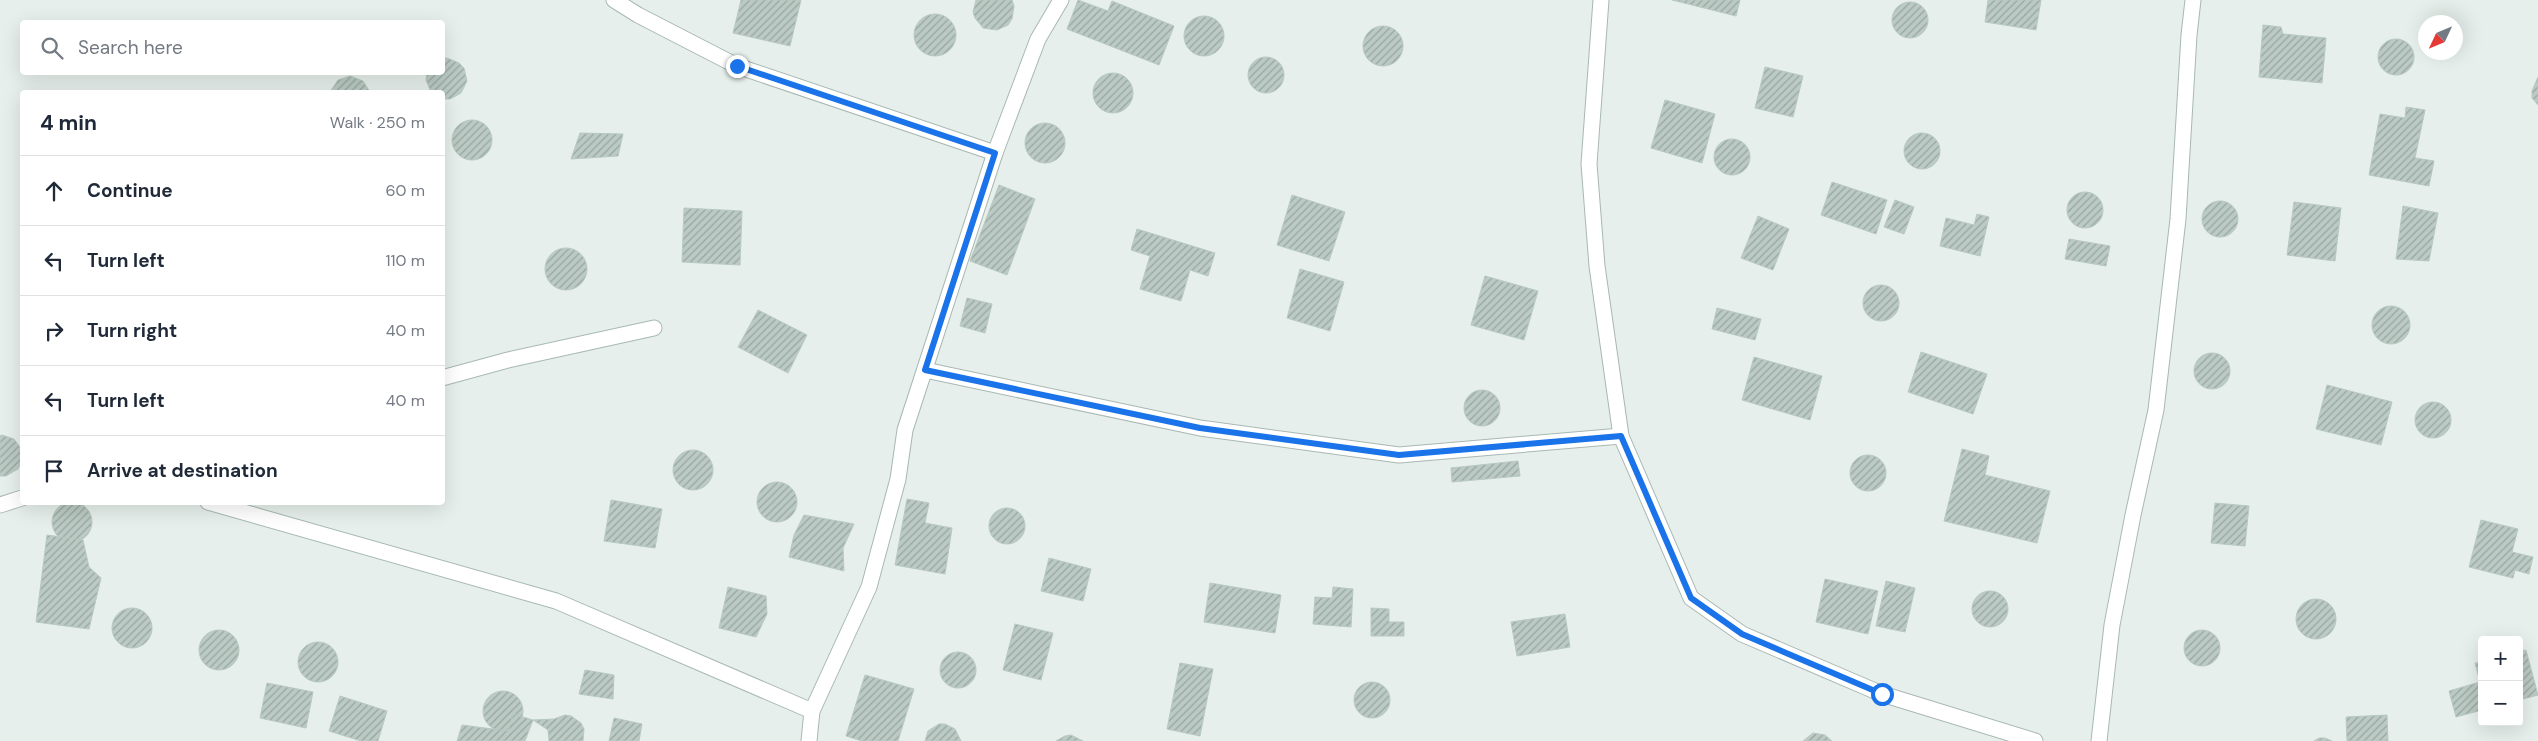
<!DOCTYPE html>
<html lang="en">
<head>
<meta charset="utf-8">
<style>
	body { margin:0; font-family:"DM Sans",sans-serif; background:#f2f2f3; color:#1f2937 }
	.controls { position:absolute; right:15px; bottom:15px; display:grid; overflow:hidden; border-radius:5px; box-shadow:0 5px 20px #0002 }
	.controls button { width:45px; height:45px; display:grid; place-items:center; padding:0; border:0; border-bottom:1px solid #e0e1e3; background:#fff; color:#1f2937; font:25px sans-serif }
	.compass { position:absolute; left:2418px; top:15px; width:45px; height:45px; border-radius:50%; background:#fff; box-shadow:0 5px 20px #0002; rotate:226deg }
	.stop { position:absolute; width:15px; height:15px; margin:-11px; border:4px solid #1a73e8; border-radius:50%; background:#fff }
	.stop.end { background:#1a73e8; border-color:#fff; box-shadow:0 1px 5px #0008 }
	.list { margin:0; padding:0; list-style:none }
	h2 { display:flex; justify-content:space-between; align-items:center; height:65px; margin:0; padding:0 20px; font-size:21px }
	h2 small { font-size:16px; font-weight:400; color:#747a83 }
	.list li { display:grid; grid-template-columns:32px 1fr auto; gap:15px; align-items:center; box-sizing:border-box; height:70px; padding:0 20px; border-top:1px solid #e0e1e3 }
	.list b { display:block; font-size:19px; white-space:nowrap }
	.list em { font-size:16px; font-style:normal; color:#747a83 }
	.icon { flex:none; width:28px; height:28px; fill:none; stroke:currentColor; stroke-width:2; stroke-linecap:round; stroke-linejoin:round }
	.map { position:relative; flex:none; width:2538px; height:741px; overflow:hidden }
	.search { position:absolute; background:#fff; box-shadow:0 5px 20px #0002; left:20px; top:20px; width:425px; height:55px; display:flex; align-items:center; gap:12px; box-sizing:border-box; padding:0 18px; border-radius:5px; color:#747a83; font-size:19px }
	.panel { position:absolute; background:#fff; box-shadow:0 5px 20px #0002; left:20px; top:90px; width:425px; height:415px; border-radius:5px }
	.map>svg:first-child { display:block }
</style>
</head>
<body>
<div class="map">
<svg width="2538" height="741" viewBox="0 0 2538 741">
	<defs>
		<pattern id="building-hatch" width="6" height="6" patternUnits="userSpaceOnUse" patternTransform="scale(1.25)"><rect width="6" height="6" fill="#bbcac4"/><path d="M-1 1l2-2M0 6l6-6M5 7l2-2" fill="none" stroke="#98a6a0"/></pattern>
	</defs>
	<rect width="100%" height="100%" fill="#e6efeb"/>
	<g fill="url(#building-hatch)" stroke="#b8c9c2">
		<path d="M 741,0 L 801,0 L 790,46 L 733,33 Z"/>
		<path d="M 976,0 L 1012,0 L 1014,6 L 1012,19 L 1008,25 L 997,30 L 983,28 L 975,18 L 973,12 Z"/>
		<path d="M 1078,0 L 1108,11 L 1112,1 L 1174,26 L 1159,65 L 1067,29 Z"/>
		<path d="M 1672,0 L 1740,0 L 1736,16 Z"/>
		<path d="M 1988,0 L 2041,0 L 2036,30 L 1985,22 Z"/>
		<circle cx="1910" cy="20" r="18"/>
		<circle cx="935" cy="35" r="21"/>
		<circle cx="1204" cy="36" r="20"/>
		<path d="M 2263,25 L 2281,27 L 2283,34 L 2326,38 L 2322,83 L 2259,77 Z"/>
		<circle cx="1383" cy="46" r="20"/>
		<circle cx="2396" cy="57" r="18"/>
		<circle cx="1266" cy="75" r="18"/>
		<path d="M 447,58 L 459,63 L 464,68 L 467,81 L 461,93 L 450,99 L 443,99 L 442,92 L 431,92 L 426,80 L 427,72 L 442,72 L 442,59 Z"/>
		<path d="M 1765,67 L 1803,76 L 1793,117 L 1755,108 Z"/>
		<circle cx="1113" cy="93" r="20"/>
		<path d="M 350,76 L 363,81 L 370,92 L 330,92 L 338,80 Z"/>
		<path d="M 2538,77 L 2538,105 L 2532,98 L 2532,91 Z"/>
		<path d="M 1665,100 L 1715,114 L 1702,163 L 1651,148 Z"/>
		<path d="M 2406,107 L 2425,110 L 2415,158 L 2434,161 L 2429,186 L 2369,175 L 2380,114 L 2405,118 Z"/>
		<circle cx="472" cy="140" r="20"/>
		<circle cx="1045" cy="143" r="20"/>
		<circle cx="1922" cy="151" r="18"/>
		<path d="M 580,133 L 623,134 L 618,156 L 571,159 Z"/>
		<circle cx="1732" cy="157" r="18"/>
		<path d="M 1832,182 L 1887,200 L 1876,234 L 1821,215 Z"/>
		<path d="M 999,185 L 1035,199 L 1007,275 L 970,261 Z"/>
		<circle cx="2085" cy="210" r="18"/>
		<path d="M 1292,195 L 1345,212 L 1329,261 L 1277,245 Z"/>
		<path d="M 1895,200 L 1914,207 L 1904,234 L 1884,227 Z"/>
		<circle cx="2220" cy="219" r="18"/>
		<path d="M 2294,202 L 2341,208 L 2335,261 L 2287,255 Z"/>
		<path d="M 2403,206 L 2438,213 L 2429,261 L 2396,259 Z"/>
		<path d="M 684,208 L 742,211 L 740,265 L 682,262 Z"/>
		<path d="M 1977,214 L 1989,217 L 1980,256 L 1940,246 L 1946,218 L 1974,225 Z"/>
		<path d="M 1758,216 L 1789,229 L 1773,270 L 1741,258 Z"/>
		<path d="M 1137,229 L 1215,253 L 1208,276 L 1190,270 L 1181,301 L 1140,289 L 1150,256 L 1131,250 Z"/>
		<path d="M 2069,239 L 2110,246 L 2106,266 L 2065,259 Z"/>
		<circle cx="566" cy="269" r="21"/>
		<path d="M 1300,269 L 1344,282 L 1330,331 L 1287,318 Z"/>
		<path d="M 1485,276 L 1538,291 L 1524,340 L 1471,325 Z"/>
		<circle cx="1881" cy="303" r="18"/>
		<path d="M 967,298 L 992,304 L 985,333 L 960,326 Z"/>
		<circle cx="2391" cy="325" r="19"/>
		<path d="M 1717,308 L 1761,319 L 1755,340 L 1712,329 Z"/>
		<path d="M 758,310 L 807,335 L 788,373 L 738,347 Z"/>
		<path d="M 1921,352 L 1987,374 L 1973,414 L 1908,392 Z"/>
		<circle cx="2212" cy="371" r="18"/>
		<path d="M 1754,357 L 1822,376 L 1810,420 L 1742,400 Z"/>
		<path d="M 2327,385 L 2392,402 L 2381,445 L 2316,429 Z"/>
		<circle cx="1482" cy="408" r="18"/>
		<circle cx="2433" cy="420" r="18"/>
		<path d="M 2,435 L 14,439 L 22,450 L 21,463 L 18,469 L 6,476 L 0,476 L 0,436 Z"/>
		<path d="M 1962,449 L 1989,456 L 1985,475 L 2050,491 L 2037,543 L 1944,521 Z"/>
		<circle cx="693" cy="470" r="20"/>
		<circle cx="1868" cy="473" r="18"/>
		<path d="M 1518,461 L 1520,476 L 1452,482 L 1451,468 Z"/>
		<circle cx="777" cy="502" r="20"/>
		<path d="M 907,499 L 929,503 L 925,523 L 952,528 L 945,574 L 895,565 Z"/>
		<path d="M 611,500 L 662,509 L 655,548 L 604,541 Z"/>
		<circle cx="72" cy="522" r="20"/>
		<path d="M 2215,503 L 2249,506 L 2245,546 L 2211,543 Z"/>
		<circle cx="1007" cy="526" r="18"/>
		<path d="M 804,515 L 854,524 L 843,548 L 844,571 L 789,557 L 794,535 Z"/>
		<path d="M 2481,520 L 2518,529 L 2512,552 L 2533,557 L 2529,574 L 2515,570 L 2513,578 L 2469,567 Z"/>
		<path d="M 47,535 L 83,540 L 89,567 L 101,578 L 89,629 L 36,622 Z"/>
		<path d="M 1049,558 L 1091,569 L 1083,601 L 1041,591 Z"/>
		<path d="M 1825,579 L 1878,591 L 1868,634 L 1816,622 Z"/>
		<path d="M 1886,581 L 1915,588 L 1905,632 L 1876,626 Z"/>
		<path d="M 1210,583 L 1281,595 L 1275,633 L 1204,622 Z"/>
		<path d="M 728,587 L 766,596 L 767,614 L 756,637 L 719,628 Z"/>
		<path d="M 1333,587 L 1353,589 L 1351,627 L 1313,624 L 1315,597 L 1332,598 Z"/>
		<circle cx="1990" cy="609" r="18"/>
		<circle cx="2316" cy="619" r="20"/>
		<circle cx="132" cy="628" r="20"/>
		<path d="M 1371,608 L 1389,609 L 1389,622 L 1404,622 L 1404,636 L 1371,636 Z"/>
		<path d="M 1565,614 L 1570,647 L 1517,656 L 1511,622 Z"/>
		<path d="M 1015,624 L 1053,633 L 1041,680 L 1003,670 Z"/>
		<circle cx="219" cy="650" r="20"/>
		<circle cx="2202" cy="648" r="18"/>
		<circle cx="318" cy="662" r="20"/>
		<path d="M 2526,650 L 2538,695 L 2519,700 L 2519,652 Z"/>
		<circle cx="958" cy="670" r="18"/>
		<path d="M 2482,662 L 2482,710 L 2456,717 L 2449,691 L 2480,682 L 2475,663 Z"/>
		<path d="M 1180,663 L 1213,669 L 1200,736 L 1167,729 Z"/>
		<path d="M 585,670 L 614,675 L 613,699 L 579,694 Z"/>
		<path d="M 865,675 L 914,689 L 898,741 L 862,741 L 846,736 Z"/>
		<circle cx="1372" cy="700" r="18"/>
		<path d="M 267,683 L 313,692 L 306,728 L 260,718 Z"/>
		<circle cx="503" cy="711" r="20"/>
		<path d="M 340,696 L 387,711 L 378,741 L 361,741 L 329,731 Z"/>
		<path d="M 513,714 L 533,720 L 525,741 L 457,741 L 462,725 L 508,731 Z"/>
		<path d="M 565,715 L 571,716 L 581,723 L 584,729 L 583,741 L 549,741 L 548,730 L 533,720 L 554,719 Z"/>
		<path d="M 2387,715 L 2388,741 L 2347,741 L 2346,717 Z"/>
		<path d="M 614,718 L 642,724 L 639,741 L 609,741 Z"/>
		<path d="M 939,724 L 945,724 L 955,729 L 961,741 L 925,741 L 928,731 Z"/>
		<path d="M 1813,733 L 1825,735 L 1832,741 L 1803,741 Z"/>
		<path d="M 1071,735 L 1083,741 L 1056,741 L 1065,736 Z"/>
		<path d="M 2319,738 L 2325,738 L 2332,741 L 2314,741 Z"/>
	</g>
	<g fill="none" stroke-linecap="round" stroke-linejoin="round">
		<defs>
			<g id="minor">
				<path d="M 614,0 L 638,15 L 737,66 L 995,153"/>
				<path d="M 1601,0 L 1589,164 L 1597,266 L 1621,436 L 1691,598 L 1742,634 L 1882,694 L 2035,741"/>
				<path d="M 925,370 L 1200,428 L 1399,455 L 1621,436"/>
				<path d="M 442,378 L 508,360 L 654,328"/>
				<path d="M 208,502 L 556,601 L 812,711"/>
				<path d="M 0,505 L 22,498"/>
				<path d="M 809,741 L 812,711 L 869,587 L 898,479 L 905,430 L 995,153 L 1038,39 L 1061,0"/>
				<path d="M 2099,741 L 2112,625 L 2133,515 L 2156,410 L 2178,219 L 2189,35 L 2193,0"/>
			</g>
		</defs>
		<use href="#minor" stroke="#a8b8b2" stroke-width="17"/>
		<use href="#minor" stroke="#fff" stroke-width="15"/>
	</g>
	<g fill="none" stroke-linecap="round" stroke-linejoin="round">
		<path stroke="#1a73e8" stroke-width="6" d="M 737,66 L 995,153 L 925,370 L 1200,428 L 1399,455 L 1621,436 L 1691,598 L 1742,634 L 1882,694"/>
	</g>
</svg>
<div class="controls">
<button>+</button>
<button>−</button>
</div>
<svg class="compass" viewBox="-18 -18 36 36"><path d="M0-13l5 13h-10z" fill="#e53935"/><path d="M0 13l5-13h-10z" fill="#747a83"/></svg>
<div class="stop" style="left:1882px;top:694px"></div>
<div class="stop end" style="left:737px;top:66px"></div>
<div class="search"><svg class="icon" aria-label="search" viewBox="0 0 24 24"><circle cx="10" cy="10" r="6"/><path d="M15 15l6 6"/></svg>Search here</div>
<section class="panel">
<h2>4 min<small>Walk · 250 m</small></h2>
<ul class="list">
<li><svg class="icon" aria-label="ahead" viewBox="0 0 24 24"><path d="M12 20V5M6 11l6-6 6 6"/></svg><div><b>Continue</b></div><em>60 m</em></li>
<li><svg class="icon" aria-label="left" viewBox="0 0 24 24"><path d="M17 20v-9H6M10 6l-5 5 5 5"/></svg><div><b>Turn left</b></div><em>110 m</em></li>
<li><svg class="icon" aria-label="right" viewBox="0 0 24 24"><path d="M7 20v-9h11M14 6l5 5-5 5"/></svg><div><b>Turn right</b></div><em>40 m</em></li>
<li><svg class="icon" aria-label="left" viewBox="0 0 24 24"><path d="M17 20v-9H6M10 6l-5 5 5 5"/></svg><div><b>Turn left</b></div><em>40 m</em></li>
<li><svg class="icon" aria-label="arrive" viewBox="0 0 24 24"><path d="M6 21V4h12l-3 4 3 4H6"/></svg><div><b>Arrive at destination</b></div></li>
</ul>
</section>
</div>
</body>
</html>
